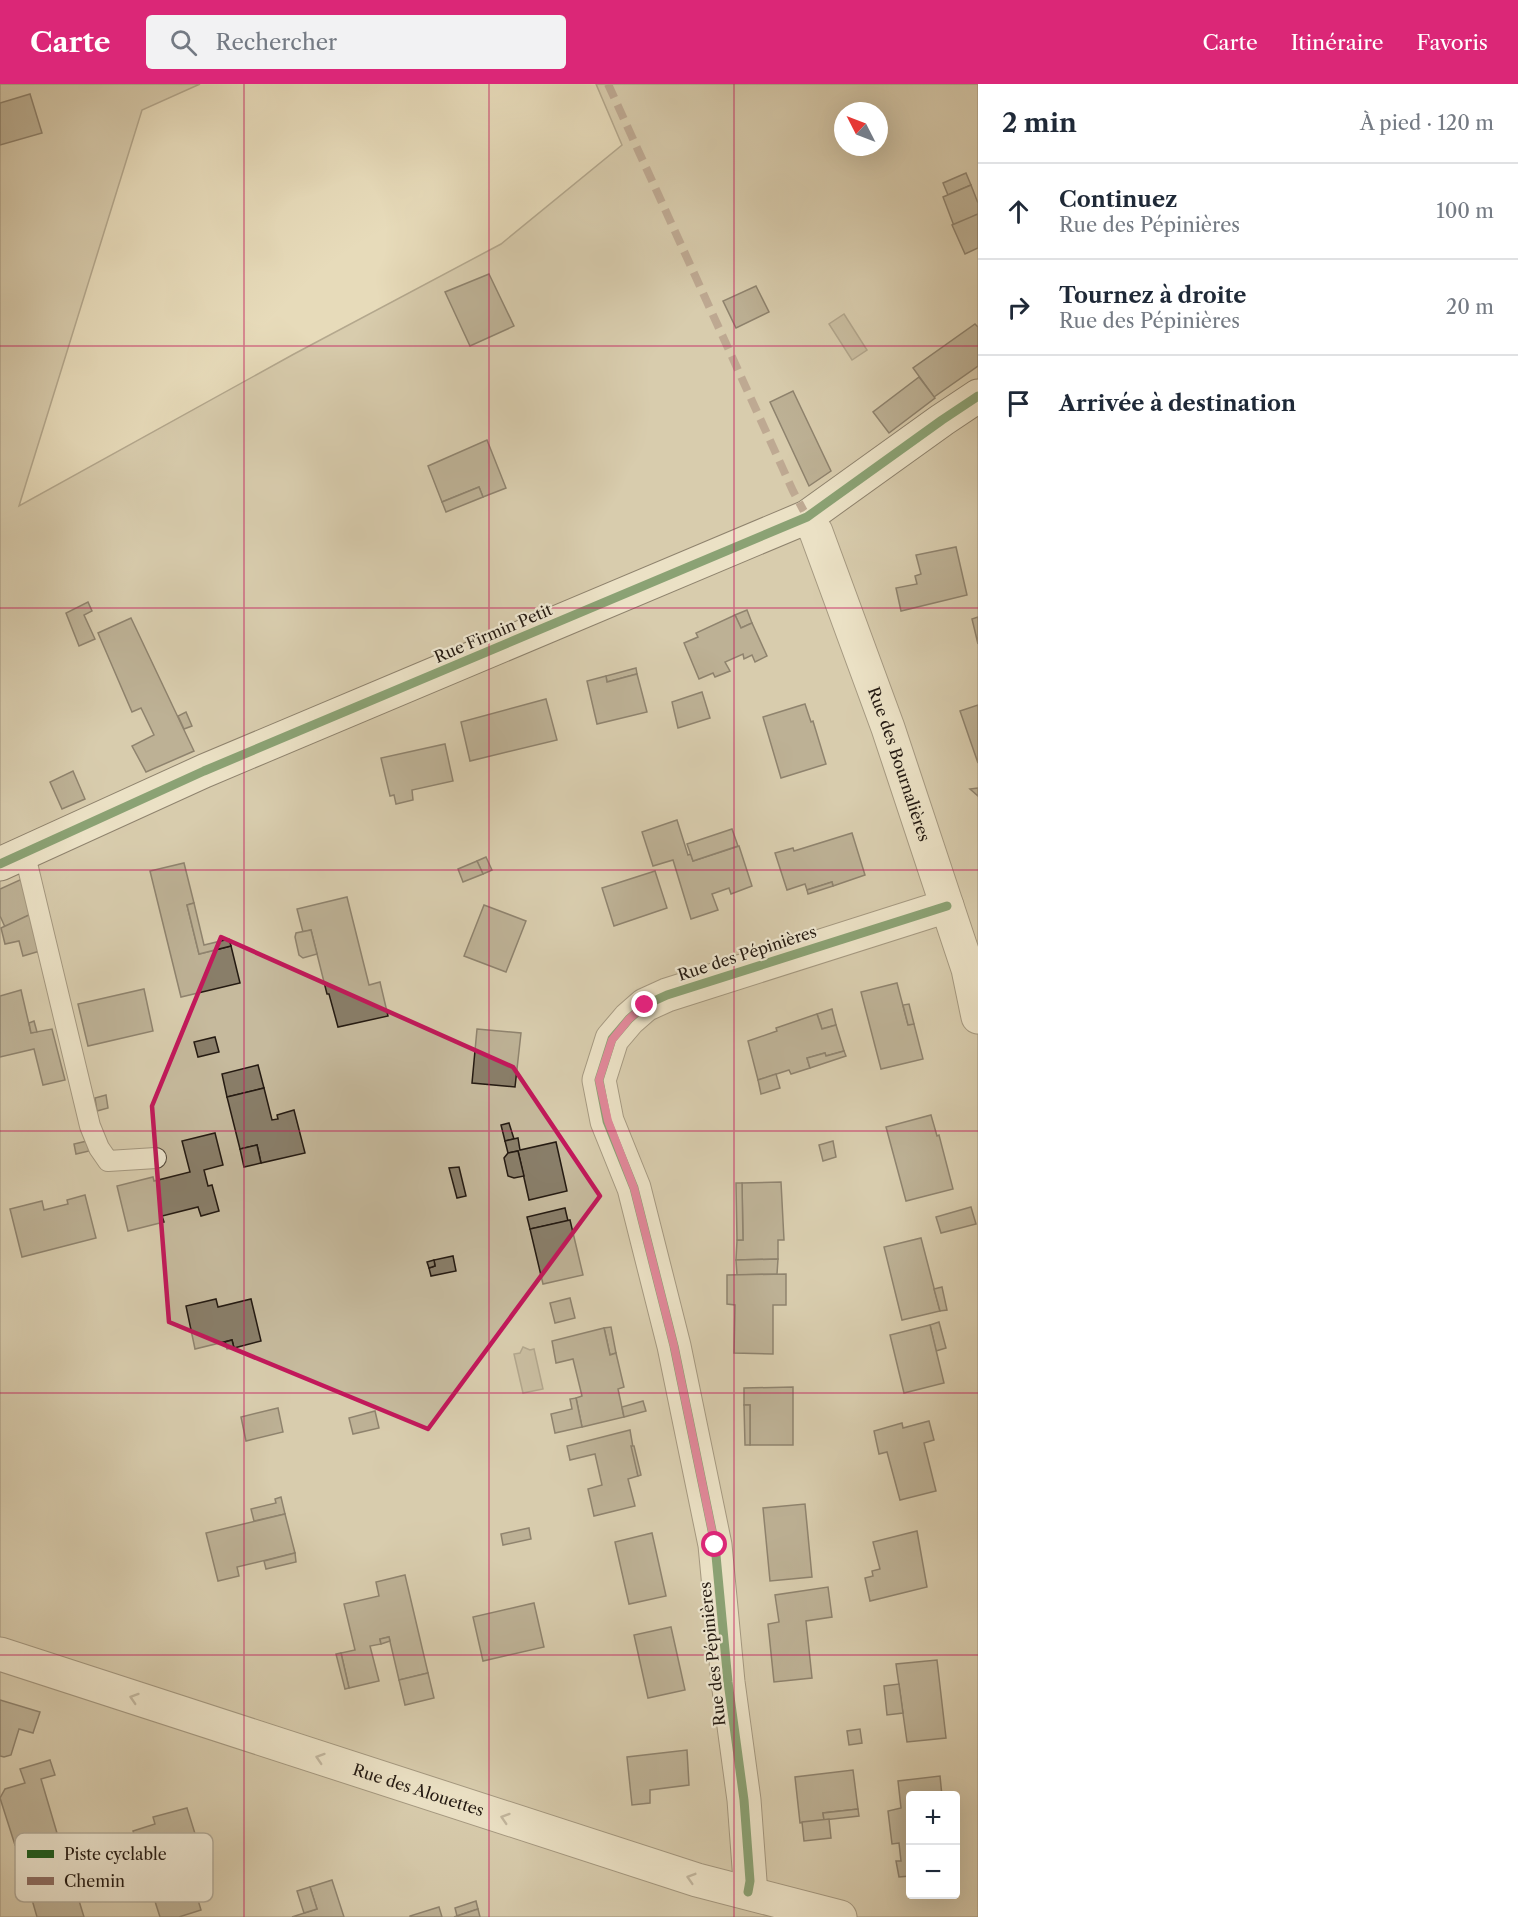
<!DOCTYPE html>
<html lang="fr">
<head>
<meta charset="utf-8">
<style>
	body { margin:0; font-family:"Libre Caslon Text",serif; background:#f2f2f3; color:#1f2937 }
	.controls { position:absolute; right:18px; bottom:18px; display:grid; overflow:hidden; border-radius:6px; box-shadow:0 6px 24px #0002 }
	.controls button { width:54px; height:54px; display:grid; place-items:center; padding:0; border:0; border-bottom:2px solid #e0e1e3; background:#fff; color:#1f2937; font:30px sans-serif }
	.compass { position:absolute; left:834px; top:18px; width:54px; height:54px; border-radius:50%; background:#fff; box-shadow:0 6px 24px #0002; rotate:312deg }
	.stop { position:absolute; width:18px; height:18px; margin:-14px; border:4px solid #db2777; border-radius:50%; background:#fff }
	.stop.end { background:#db2777; border-color:#fff; box-shadow:0 2px 6px #0008 }
	.list { margin:0; padding:0; list-style:none }
	h2 { display:flex; justify-content:space-between; align-items:center; height:78px; margin:0; padding:0 24px; font-size:26px }
	h2 small { font-size:20px; font-weight:400; color:#747a83 }
	.list li { display:grid; grid-template-columns:39px 1fr auto; gap:18px; align-items:center; box-sizing:border-box; height:96px; padding:0 24px; border-top:2px solid #e0e1e3 }
	.list b { display:block; font-size:22px; white-space:nowrap }
	.list p { margin:0; font-size:20px; white-space:nowrap; color:#747a83 }
	.list em { font-size:20px; font-style:normal; color:#747a83 }
	.icon { flex:none; width:33px; height:33px; fill:none; stroke:currentColor; stroke-width:2; stroke-linecap:round; stroke-linejoin:round }
	.map { position:relative; flex:none; width:978px; height:1833px; overflow:hidden }
	header { display:flex; align-items:center; gap:36px; box-sizing:border-box; height:84px; padding:0 30px; background:#db2777; color:#fff }
	header strong { font-size:28px }
	nav { display:flex; gap:33px; margin-inline-start:auto; font-size:21px }
	.search { width:420px; height:54px; background:#f2f2f3; display:flex; align-items:center; gap:15px; box-sizing:border-box; padding:0 21px; border-radius:6px; color:#747a83; font-size:22px }
	main { display:flex }
	aside { flex:1; background:#fff }
	.map>svg:first-child { display:block }
</style>
</head>
<body>
<header>
<strong>Carte</strong>
<div class="search"><svg class="icon" aria-label="search" viewBox="0 0 24 24"><circle cx="10" cy="10" r="6"/><path d="M15 15l6 6"/></svg>Rechercher</div>
<nav><a>Carte</a><a>Itinéraire</a><a>Favoris</a></nav>
</header>
<main>
<div class="map">
<svg width="978" height="1833" viewBox="0 0 978 1833">
	<rect width="100%" height="100%" fill="#e7dbba"/>
	<filter id="stains"><feTurbulence type="fractalNoise" baseFrequency=".00333" numOctaves="4"/><feColorMatrix values="0 0 0 0 .2 0 0 0 0 .09 0 0 0 0 .02 0 0 0 .5 -.17"/></filter>
	<radialGradient id="worn" r=".72"><stop offset=".6" stop-color="#630" stop-opacity="0"/><stop offset="1" stop-color="#630" stop-opacity=".3"/></radialGradient>
	<path fill="#c6ba9d" stroke="#756a58" stroke-width="1.5" fill-rule="evenodd" d="M 0,0 L 200,0 L 142,26 L 19,422 L 294,270 L 501,160 L 622,61 L 596,0 L 978,0 L 978,1833 L 0,1833 ZM 843,27 L 879,27 L 879,63 L 843,63 ZM 910,1712 L 956,1712 L 956,1810 L 910,1810 Z"/>
	<g fill="#a59981" stroke="#716655" stroke-width="1.5">
		<path d="M 844,230 L 867,266 L 852,276 L 829,240 Z"/>
		<path d="M 523,1263 L 530,1266 L 534,1265 L 543,1305 L 523,1309 L 514,1270 L 520,1269 Z"/>
	</g>
	<g fill="#897e69" stroke="#241a12" stroke-width="1.5">
		<path d="M 30,10 L 42,49 L 0,61 L 0,19 Z"/>
		<path d="M 966,89 L 971,101 L 948,111 L 943,99 Z"/>
		<path d="M 971,101 L 978,119 L 978,130 L 954,142 L 943,113 Z"/>
		<path d="M 978,130 L 978,164 L 965,170 L 952,141 Z"/>
		<path d="M 489,190 L 514,242 L 470,262 L 445,208 Z"/>
		<path d="M 756,202 L 769,228 L 736,244 L 723,217 Z"/>
		<path d="M 975,240 L 978,243 L 978,282 L 934,313 L 913,284 Z"/>
		<path d="M 919,293 L 935,314 L 889,349 L 873,328 Z"/>
		<path d="M 793,307 L 831,387 L 809,402 L 770,318 Z"/>
		<path d="M 487,356 L 506,404 L 483,413 L 479,403 L 442,418 L 428,382 Z"/>
		<path d="M 479,403 L 483,413 L 446,428 L 442,418 Z"/>
		<path d="M 956,463 L 967,511 L 901,527 L 896,504 L 917,500 L 915,492 L 921,490 L 916,471 Z"/>
		<path d="M 88,518 L 92,527 L 84,531 L 95,555 L 79,562 L 66,529 Z"/>
		<path d="M 747,526 L 752,539 L 741,544 L 735,531 Z"/>
		<path d="M 735,531 L 741,544 L 752,539 L 767,572 L 755,578 L 752,571 L 744,575 L 743,570 L 725,578 L 730,587 L 715,593 L 713,589 L 699,595 L 684,559 L 698,553 L 696,549 Z"/>
		<path d="M 978,533 L 978,560 L 972,535 Z"/>
		<path d="M 131,534 L 194,667 L 146,688 L 132,662 L 154,651 L 141,624 L 132,628 L 98,549 Z"/>
		<path d="M 636,584 L 637,590 L 607,598 L 606,592 Z"/>
		<path d="M 637,590 L 647,628 L 597,640 L 587,597 L 606,592 L 607,598 Z"/>
		<path d="M 702,608 L 710,634 L 678,644 L 672,618 Z"/>
		<path d="M 546,615 L 557,656 L 470,677 L 461,638 Z"/>
		<path d="M 805,620 L 811,638 L 813,637 L 826,680 L 781,694 L 763,633 Z"/>
		<path d="M 978,621 L 978,679 L 960,627 Z"/>
		<path d="M 186,628 L 192,642 L 184,645 L 178,632 Z"/>
		<path d="M 445,660 L 453,697 L 412,706 L 413,716 L 396,720 L 394,711 L 390,712 L 381,674 Z"/>
		<path d="M 73,687 L 85,715 L 62,725 L 50,698 Z"/>
		<path d="M 978,704 L 978,712 L 970,705 Z"/>
		<path d="M 677,736 L 688,771 L 691,770 L 693,777 L 739,762 L 752,802 L 731,810 L 729,804 L 712,810 L 718,826 L 691,835 L 673,776 L 653,782 L 642,748 Z"/>
		<path d="M 732,745 L 738,762 L 693,777 L 687,760 Z"/>
		<path d="M 852,749 L 865,791 L 833,802 L 832,798 L 807,806 L 805,800 L 787,806 L 775,769 L 793,764 L 794,767 Z"/>
		<path d="M 486,773 L 492,786 L 483,790 L 477,777 Z"/>
		<path d="M 477,777 L 483,790 L 463,798 L 458,785 Z"/>
		<path d="M 184,779 L 194,819 L 187,821 L 199,870 L 231,862 L 240,899 L 181,913 L 150,787 Z"/>
		<path d="M 655,787 L 667,824 L 614,842 L 602,804 Z"/>
		<path d="M 22,795 L 31,830 L 5,843 L 0,832 L 0,805 Z"/>
		<path d="M 832,798 L 833,802 L 808,810 L 807,806 Z"/>
		<path d="M 347,813 L 369,901 L 380,898 L 388,932 L 338,943 L 329,910 L 327,910 L 311,846 L 303,848 L 297,825 Z"/>
		<path d="M 194,819 L 204,861 L 229,855 L 231,862 L 199,870 L 187,821 Z"/>
		<path d="M 484,821 L 526,837 L 506,888 L 464,872 Z"/>
		<path d="M 31,830 L 40,867 L 23,872 L 19,857 L 5,860 L 1,844 Z"/>
		<path d="M 311,846 L 317,870 L 303,874 L 299,871 L 295,853 L 296,849 Z"/>
		<path d="M 897,899 L 908,941 L 914,940 L 923,975 L 881,985 L 861,908 Z"/>
		<path d="M 144,905 L 153,947 L 88,962 L 78,920 Z"/>
		<path d="M 21,906 L 31,949 L 52,945 L 65,996 L 43,1001 L 34,965 L 0,973 L 0,912 Z"/>
		<path d="M 909,920 L 914,940 L 908,941 L 903,921 Z"/>
		<path d="M 832,925 L 836,941 L 822,945 L 817,930 Z"/>
		<path d="M 817,930 L 822,945 L 836,941 L 844,967 L 826,972 L 825,969 L 807,974 L 810,984 L 791,990 L 789,986 L 758,996 L 748,957 L 777,947 L 776,944 Z"/>
		<path d="M 34,937 L 37,948 L 31,949 L 29,939 Z"/>
		<path d="M 477,945 L 521,949 L 515,1003 L 472,999 Z"/>
		<path d="M 215,953 L 219,968 L 198,973 L 194,958 Z"/>
		<path d="M 844,967 L 846,972 L 810,984 L 807,974 L 825,969 L 826,972 Z"/>
		<path d="M 258,981 L 264,1004 L 227,1013 L 222,990 Z"/>
		<path d="M 776,990 L 780,1004 L 761,1010 L 758,996 Z"/>
		<path d="M 264,1004 L 272,1036 L 278,1035 L 277,1031 L 294,1026 L 305,1069 L 261,1079 L 257,1061 L 240,1065 L 227,1013 Z"/>
		<path d="M 106,1011 L 108,1024 L 97,1027 L 95,1014 Z"/>
		<path d="M 931,1031 L 937,1052 L 939,1051 L 953,1105 L 906,1117 L 886,1043 Z"/>
		<path d="M 509,1039 L 514,1055 L 505,1057 L 501,1041 Z"/>
		<path d="M 215,1049 L 223,1081 L 204,1086 L 208,1102 L 212,1101 L 219,1127 L 201,1132 L 198,1123 L 162,1132 L 164,1138 L 128,1147 L 117,1102 L 153,1093 L 154,1097 L 190,1088 L 182,1057 Z"/>
		<path d="M 518,1054 L 520,1066 L 556,1058 L 567,1107 L 529,1116 L 518,1067 L 508,1069 L 505,1057 Z"/>
		<path d="M 87,1057 L 89,1067 L 76,1070 L 74,1060 Z"/>
		<path d="M 833,1057 L 836,1073 L 823,1077 L 819,1061 Z"/>
		<path d="M 257,1061 L 261,1079 L 244,1083 L 240,1065 Z"/>
		<path d="M 518,1067 L 524,1092 L 514,1094 L 508,1092 L 504,1074 L 508,1069 Z"/>
		<path d="M 459,1083 L 466,1112 L 457,1114 L 449,1084 Z"/>
		<path d="M 781,1098 L 784,1156 L 778,1156 L 778,1175 L 736,1176 L 737,1156 L 743,1156 L 742,1099 Z"/>
		<path d="M 736,1099 L 742,1099 L 743,1156 L 737,1156 Z"/>
		<path d="M 85,1111 L 96,1154 L 22,1173 L 10,1125 L 42,1117 L 44,1126 L 68,1120 L 67,1116 Z"/>
		<path d="M 971,1123 L 976,1140 L 941,1149 L 936,1133 Z"/>
		<path d="M 565,1124 L 568,1137 L 530,1145 L 527,1133 Z"/>
		<path d="M 570,1136 L 583,1191 L 543,1200 L 530,1145 Z"/>
		<path d="M 921,1154 L 940,1227 L 902,1236 L 884,1163 Z"/>
		<path d="M 453,1172 L 456,1187 L 431,1192 L 429,1184 L 435,1182 L 434,1176 Z"/>
		<path d="M 778,1175 L 777,1190 L 737,1191 L 736,1176 Z"/>
		<path d="M 434,1176 L 435,1182 L 429,1184 L 427,1178 Z"/>
		<path d="M 786,1190 L 786,1221 L 773,1221 L 773,1270 L 734,1269 L 735,1221 L 727,1220 L 727,1191 Z"/>
		<path d="M 942,1203 L 947,1226 L 940,1227 L 934,1205 Z"/>
		<path d="M 570,1214 L 575,1234 L 555,1239 L 550,1219 Z"/>
		<path d="M 216,1215 L 218,1223 L 251,1215 L 261,1257 L 234,1264 L 232,1256 L 195,1265 L 186,1222 Z"/>
		<path d="M 939,1238 L 946,1264 L 936,1267 L 930,1241 Z"/>
		<path d="M 930,1241 L 944,1299 L 904,1309 L 890,1251 Z"/>
		<path d="M 611,1243 L 616,1269 L 610,1271 L 604,1244 Z"/>
		<path d="M 604,1244 L 610,1271 L 616,1269 L 624,1303 L 618,1305 L 624,1333 L 582,1343 L 576,1314 L 582,1312 L 573,1275 L 556,1279 L 552,1257 Z"/>
		<path d="M 232,1256 L 234,1264 L 227,1265 L 225,1258 Z"/>
		<path d="M 793,1303 L 793,1361 L 750,1361 L 750,1321 L 744,1321 L 744,1304 Z"/>
		<path d="M 576,1314 L 582,1343 L 555,1349 L 551,1330 L 572,1325 L 570,1315 Z"/>
		<path d="M 643,1317 L 646,1327 L 624,1333 L 622,1323 Z"/>
		<path d="M 744,1321 L 750,1321 L 750,1361 L 745,1361 Z"/>
		<path d="M 278,1324 L 283,1348 L 246,1357 L 241,1333 Z"/>
		<path d="M 375,1327 L 379,1344 L 353,1350 L 349,1334 Z"/>
		<path d="M 929,1337 L 934,1356 L 924,1359 L 936,1407 L 900,1416 L 887,1368 L 879,1370 L 874,1347 L 902,1339 L 903,1344 Z"/>
		<path d="M 630,1346 L 638,1392 L 628,1395 L 635,1422 L 594,1432 L 588,1405 L 602,1401 L 595,1370 L 570,1376 L 567,1362 Z"/>
		<path d="M 631,1362 L 634,1362 L 641,1391 L 638,1392 Z"/>
		<path d="M 281,1413 L 285,1430 L 254,1437 L 251,1425 L 276,1419 L 275,1415 Z"/>
		<path d="M 805,1420 L 812,1493 L 770,1497 L 763,1424 Z"/>
		<path d="M 285,1430 L 295,1469 L 237,1483 L 239,1492 L 218,1497 L 206,1449 Z"/>
		<path d="M 529,1444 L 531,1455 L 503,1461 L 501,1450 Z"/>
		<path d="M 917,1447 L 927,1503 L 870,1517 L 865,1494 L 873,1492 L 872,1487 L 880,1485 L 873,1458 Z"/>
		<path d="M 652,1449 L 666,1512 L 629,1520 L 615,1458 Z"/>
		<path d="M 295,1469 L 296,1478 L 266,1485 L 264,1477 Z"/>
		<path d="M 405,1491 L 428,1589 L 399,1596 L 389,1553 L 380,1555 L 381,1560 L 370,1562 L 379,1597 L 349,1604 L 341,1569 L 355,1566 L 344,1520 L 379,1512 L 376,1498 Z"/>
		<path d="M 828,1503 L 832,1533 L 806,1537 L 812,1594 L 774,1598 L 768,1540 L 779,1538 L 775,1511 Z"/>
		<path d="M 534,1519 L 544,1563 L 483,1577 L 473,1533 Z"/>
		<path d="M 671,1543 L 685,1606 L 648,1614 L 634,1551 Z"/>
		<path d="M 389,1553 L 390,1557 L 381,1560 L 380,1555 Z"/>
		<path d="M 341,1569 L 349,1604 L 345,1605 L 336,1570 Z"/>
		<path d="M 937,1576 L 946,1654 L 907,1658 L 896,1580 Z"/>
		<path d="M 428,1589 L 434,1614 L 405,1621 L 399,1596 Z"/>
		<path d="M 899,1600 L 903,1629 L 887,1631 L 884,1602 Z"/>
		<path d="M 0,1616 L 40,1628 L 33,1649 L 19,1645 L 11,1671 L 4,1673 L 0,1672 Z"/>
		<path d="M 860,1645 L 862,1659 L 849,1661 L 847,1647 Z"/>
		<path d="M 687,1666 L 689,1701 L 650,1706 L 650,1719 L 632,1721 L 627,1673 Z"/>
		<path d="M 50,1676 L 55,1691 L 41,1695 L 57,1749 L 15,1761 L 0,1714 L 5,1705 L 25,1699 L 20,1685 Z"/>
		<path d="M 853,1686 L 858,1725 L 823,1729 L 824,1736 L 800,1739 L 795,1693 Z"/>
		<path d="M 940,1692 L 942,1712 L 910,1712 L 910,1792 L 899,1793 L 896,1777 L 901,1777 L 899,1759 L 892,1760 L 888,1727 L 901,1724 L 898,1697 Z"/>
		<path d="M 187,1724 L 197,1756 L 177,1762 L 186,1793 L 191,1792 L 201,1826 L 179,1833 L 160,1833 L 151,1805 L 159,1802 L 155,1788 L 147,1791 L 133,1747 L 155,1740 L 153,1733 Z"/>
		<path d="M 858,1725 L 859,1732 L 824,1736 L 823,1729 Z"/>
		<path d="M 829,1735 L 831,1754 L 804,1757 L 802,1738 Z"/>
		<path d="M 66,1774 L 84,1833 L 37,1833 L 24,1788 Z"/>
		<path d="M 332,1796 L 344,1833 L 292,1833 L 317,1825 L 310,1803 Z"/>
		<path d="M 310,1803 L 317,1825 L 304,1829 L 297,1807 Z"/>
		<path d="M 476,1817 L 478,1825 L 457,1832 L 455,1824 Z"/>
		<path d="M 439,1823 L 442,1833 L 410,1833 L 410,1832 Z"/>
		<path d="M 478,1825 L 480,1833 L 454,1833 Z"/>
	</g>
	<g fill="none" stroke-linecap="round" stroke-linejoin="round">
		<defs>
			<path id="lane" d="M 24,767 L 90,1042 L 99,1064 L 108,1077 L 156,1074"/>
			<g id="street">
				<path id="s1" d="M 807,433 L 816,448 L 888,644 L 947,822 L 968,885 L 978,933"/>
				<path id="s2" d="M 0,1570 L 697,1796 L 840,1833"/>
				<path d="M 748,1808 L 750,1797 L 744,1716 L 728,1598 L 715,1461 L 674,1262 L 634,1104 L 607,1037 L 599,996 L 612,955 L 629,935 L 645,921 L 667,911 L 947,822"/>
			</g>
			<path id="secondary" d="M 0,780 L 204,687 L 807,433 L 942,336 L 978,312"/>
		</defs>
		<use href="#lane" stroke="#554a3c" stroke-width="22"/>
		<use href="#street" stroke="#554a3c" stroke-width="35"/>
		<use href="#secondary" stroke="#241a12" stroke-width="35"/>
		<use href="#lane" stroke="#efe8d2" stroke-width="20"/>
		<use href="#street" stroke="#efe8d2" stroke-width="33"/>
		<use href="#secondary" stroke="#efe8d2" stroke-width="33"/>
		<path stroke="#8d6e63" stroke-width="8" stroke-dasharray="15 8" stroke-linecap="butt" d="M 608,0 L 793,407 L 807,433"/>
		<defs>
			<g id="cycleway">
				<path d="M 0,780 L 204,687 L 807,433 L 942,336 L 978,312"/>
				<path d="M 748,1808 L 750,1797 L 744,1716 L 728,1598 L 715,1461 L 674,1262 L 634,1104 L 607,1037 L 599,996 L 612,955 L 629,935 L 645,921 L 667,911 L 947,822"/>
			</g>
		</defs>
		<use href="#cycleway" stroke="#efe8d2" stroke-width="13"/>
		<use href="#cycleway" stroke="#1b5e20" stroke-width="9"/>
	</g>
	<defs><path id="oneway-chevron" d="M-2-3.5L2.5 0L-2 3.5" fill="none" stroke-width="1.6" stroke-linecap="round" stroke-linejoin="round" transform="scale(1.5)"/></defs>
	<g stroke="#948b7c">
		<use href="#oneway-chevron" transform="translate(134 1614) rotate(-162)"/>
		<use href="#oneway-chevron" transform="translate(320 1674) rotate(-162)"/>
		<use href="#oneway-chevron" transform="translate(505 1734) rotate(-162)"/>
		<use href="#oneway-chevron" transform="translate(691 1794) rotate(-163)"/>
	</g>
	<g fill="none" stroke-linecap="round" stroke-linejoin="round">
		<path stroke="#db2777" stroke-width="8" d="M 645,921 L 629,935 L 612,956 L 599,996 L 608,1037 L 634,1104 L 674,1262 L 715,1461"/>
	</g>
	<path d="M0 0H978V1833H0ZM 221,853 L 513,983 L 600,1112 L 428,1345 L 169,1238 L 152,1022 Z" fill="#e7dbba" fill-opacity=".55" fill-rule="evenodd"/>
	<path fill="none" stroke="#c2185b" stroke-width="4.5" stroke-linejoin="round" d="M 221,853 L 513,983 L 600,1112 L 428,1345 L 169,1238 L 152,1022 Z"/>
	<path fill="none" stroke="#c2185b" stroke-width="1.5" stroke-opacity="0.55" d="M 244,0 L 244,1833M 489,0 L 489,1833M 734,0 L 734,1833M 0,262 L 978,262M 0,524 L 978,524M 0,786 L 978,786M 0,1047 L 978,1047M 0,1309 L 978,1309M 0,1571 L 978,1571"/>
	<g text-anchor="middle" stroke-width="4.5" stroke-linejoin="round" paint-order="stroke">
		<g font-size="16" fill="#241a12" stroke="#efe8d2">
			<text transform="translate(493 549) rotate(-23)" y="6">Rue Firmin Petit</text>
			<text dy="6" stroke="none"><textPath href="#s1" startOffset="264">Rue des Bournalières</textPath></text>
			<text transform="translate(747 869) rotate(-18)" y="6">Rue des Pépinières</text>
			<text transform="translate(712 1570) rotate(-96)" y="6">Rue des Pépinières</text>
			<text dy="6" stroke="none"><textPath href="#s2" startOffset="440">Rue des Alouettes</textPath></text>
		</g>
	</g>
	<rect x="15" y="1749" width="198" height="69" rx="9" fill="#efe8d2" stroke="#b2aa98" stroke-width="1.5"/>
	<rect x="27" y="1766" width="27" height="8" fill="#1b5e20"/>
	<rect x="27" y="1793" width="27" height="8" fill="#8d6e63"/>
	<g font-size="16" fill="#241a12">
		<text x="64" y="1776">Piste cyclable</text>
		<text x="64" y="1803">Chemin</text>
	</g>
	<rect width="100%" height="100%" filter="url(#stains)"/>
	<rect width="100%" height="100%" fill="url(#worn)"/>
</svg>
<div class="controls">
<button>+</button>
<button>−</button>
</div>
<svg class="compass" viewBox="-18 -18 36 36"><path d="M0-13l5 13h-10z" fill="#e53935"/><path d="M0 13l5-13h-10z" fill="#747a83"/></svg>
<div class="stop" style="left:715px;top:1461px"></div>
<div class="stop end" style="left:645px;top:921px"></div>
</div>
<aside>
<h2>2 min<small>À pied · 120 m</small></h2>
<ul class="list">
<li><svg class="icon" aria-label="ahead" viewBox="0 0 24 24"><path d="M12 20V5M6 11l6-6 6 6"/></svg><div><b>Continuez</b><p>Rue des Pépinières</p></div><em>100 m</em></li>
<li><svg class="icon" aria-label="right" viewBox="0 0 24 24"><path d="M7 20v-9h11M14 6l5 5-5 5"/></svg><div><b>Tournez à droite</b><p>Rue des Pépinières</p></div><em>20 m</em></li>
<li><svg class="icon" aria-label="arrive" viewBox="0 0 24 24"><path d="M6 21V4h12l-3 4 3 4H6"/></svg><div><b>Arrivée à destination</b></div></li>
</ul>
</aside>
</main>
</body>
</html>
